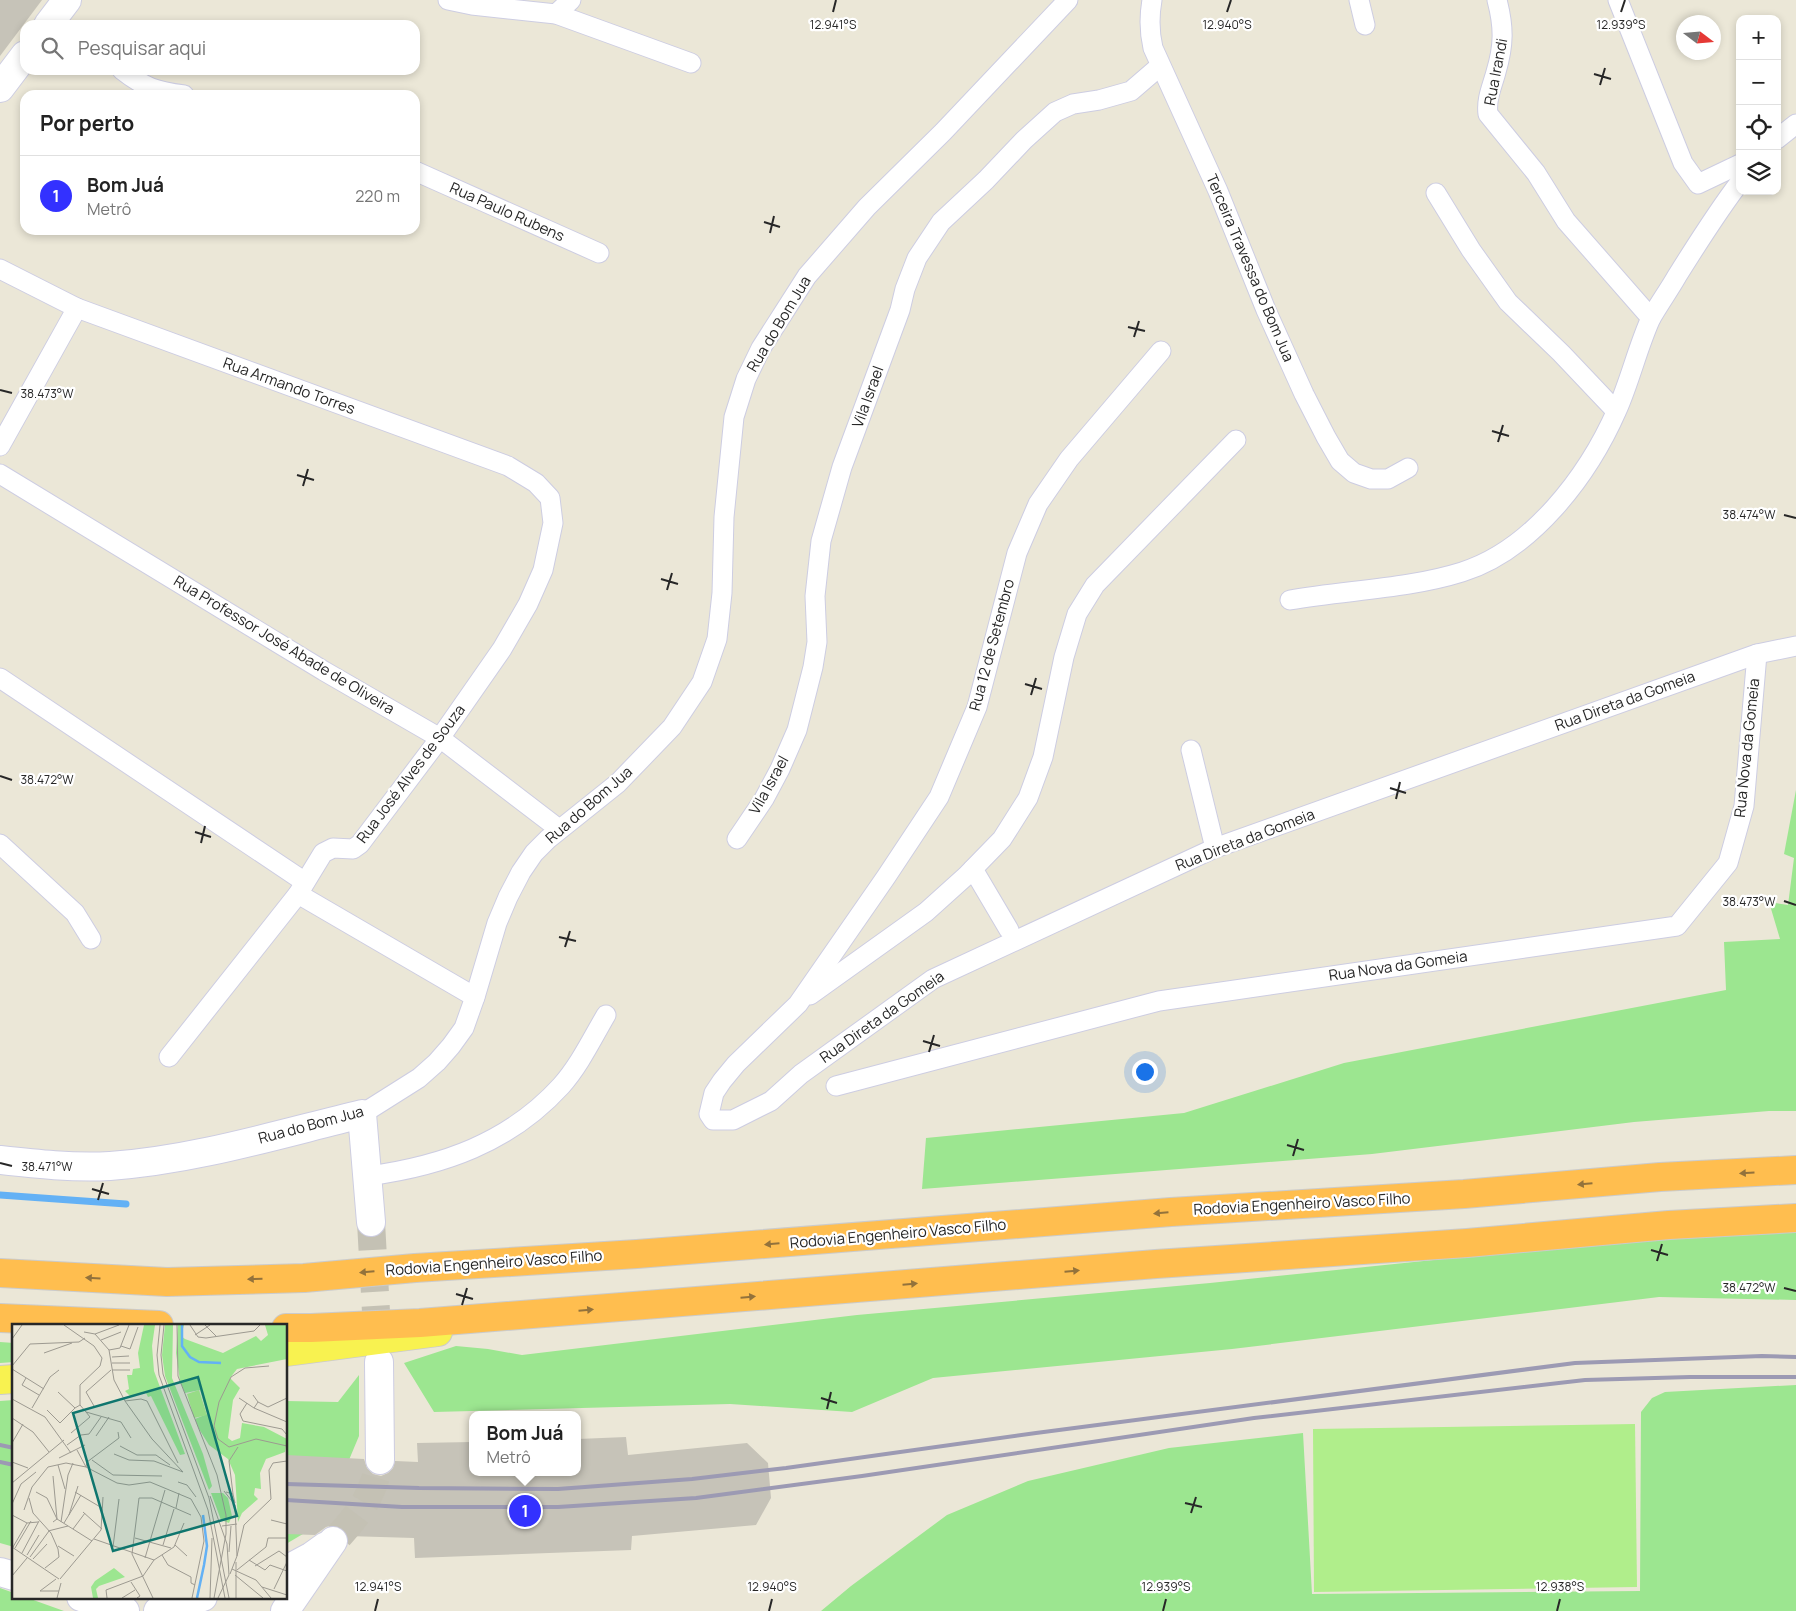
<!DOCTYPE html>
<html lang="pt">
<head>
<meta charset="utf-8">
<style>
	body { margin:0; font-family:Manrope,sans-serif; background:#f6f6f6; color:#222 }
	.controls { position:absolute; right:15px; top:15px; display:grid; overflow:hidden; border-radius:10px; box-shadow:0 2px 8px #0003 }
	.controls button { width:45px; height:45px; display:grid; place-items:center; padding:0; border:0; border-bottom:1px solid #e0e0e0; background:#fff; color:#222; font:25px sans-serif }
	.compass { position:absolute; left:1676px; top:15px; width:45px; height:45px; border-radius:50%; background:#fff; box-shadow:0 2px 8px #0003; rotate:106deg }
	.you { position:absolute; left:1144px; top:1071px; width:18px; height:18px; margin:-12px; border:4px solid #fff; border-radius:50%; background:#1a73e8; box-shadow:0 0 0 8px #1a73e833 }
	.badge { display:grid; place-items:center; width:32px; height:32px; border-radius:50%; background:#3331ff; color:#fff; font-size:16px; font-weight:700 }
	.pin { position:absolute; translate:-50% -50%; border:2px solid #fff; box-shadow:0 1px 5px #0006 }
	.popup { position:absolute; left:469px; top:1411px; width:112px; height:65px; box-sizing:border-box; display:grid; place-content:center; border-radius:10px; background:#fff; filter:drop-shadow(0 1px 4px #0005); font-size:16px; white-space:nowrap; color:#767676 }
	.popup b { font-size:19px; color:#222 }
	.popup::after { content:''; position:absolute; left:50%; top:100%; margin-left:-10px; border:10px solid transparent; border-top-color:#fff }
	.list { margin:0; padding:0; list-style:none }
	h2 { display:flex; justify-content:space-between; align-items:center; height:65px; margin:0; padding:0 20px; font-size:21px }
	h2 small { font-size:16px; font-weight:400; color:#767676 }
	.list li { display:grid; grid-template-columns:32px 1fr auto; gap:15px; align-items:center; box-sizing:border-box; height:80px; padding:0 20px; border-top:1px solid #e0e0e0 }
	.list b { display:block; font-size:19px; white-space:nowrap }
	.list p { margin:0; font-size:16px; white-space:nowrap; color:#767676 }
	.list em { font-size:16px; font-style:normal; color:#767676 }
	.icon { flex:none; width:28px; height:28px; fill:none; stroke:currentColor; stroke-width:2; stroke-linecap:round; stroke-linejoin:round }
	.map { position:relative; flex:none; width:1796px; height:1611px; overflow:hidden }
	.search { position:absolute; background:#fff; box-shadow:0 2px 8px #0003; left:20px; top:20px; width:400px; height:55px; display:flex; align-items:center; gap:12px; box-sizing:border-box; padding:0 18px; border-radius:15px; color:#767676; font-size:19px }
	.panel { position:absolute; background:#fff; box-shadow:0 2px 8px #0003; left:20px; top:90px; width:400px; height:145px; border-radius:15px }
	.map>svg:first-child { display:block }
</style>
</head>
<body>
<div class="map">
<svg width="1796" height="1611" viewBox="0 0 1796 1611">
	<rect width="100%" height="100%" fill="#ebe7d7"/>
	<g fill="#9ce690">
		<path d="M 1796,790 L 1796,1111 L 1769,1111 L 1634,1122 L 1372,1154 L 922,1189 L 926,1138 L 1184,1113 L 1344,1063 L 1726,990 L 1724,942 L 1780,939 L 1769,902 L 1788,905 L 1794,858 L 1784,854 Z"/>
		<path d="M 1796,1232 L 1796,1300 L 1659,1297 L 1232,1349 L 933,1378 L 852,1412 L 730,1404 L 434,1412 L 404,1363 L 456,1346 L 488,1349 L 522,1355 L 857,1315 L 1210,1283 L 1511,1252 L 1683,1238 Z"/>
		<path d="M 0,1342 L 14,1343 L 14,1362 L 0,1363 Z"/>
		<path d="M 359,1375 L 359,1436 L 323,1522 L 286,1544 L 286,1401 L 338,1402 Z"/>
		<path d="M 1796,1385 L 1796,1611 L 821,1611 L 851,1586 L 947,1515 L 1028,1481 L 1169,1448 L 1303,1433 L 1312,1594 L 1640,1591 L 1641,1412 L 1652,1398 L 1665,1392 Z"/>
		<path d="M 14,1400 L 14,1547 L 0,1543 L 0,1401 Z"/>
		<path d="M 0,1588 L 14,1593 L 14,1597 L 25,1597 L 64,1611 L 0,1611 Z"/>
	</g>
	<path fill="#b0ee8b" d="M 1635,1424 L 1637,1587 L 1314,1592 L 1313,1429 Z"/>
	<g fill="none" stroke-linecap="round" stroke-linejoin="round">
		<path stroke="#63b1f5" stroke-width="7" d="M 0,1195 L 126,1204"/>
	</g>
	<g fill="#c6c3b8">
		<path d="M 0,0 L 42,0 L 0,56 Z"/>
		<path d="M 626,1437 L 628,1455 L 747,1443 L 768,1463 L 771,1498 L 756,1525 L 632,1536 L 631,1550 L 415,1558 L 414,1538 L 347,1536 L 342,1528 L 334,1525 L 326,1527 L 315,1535 L 286,1534 L 286,1455 L 364,1459 L 367,1468 L 373,1474 L 381,1476 L 388,1473 L 393,1468 L 395,1461 L 418,1462 L 417,1443 L 472,1442 L 472,1472 L 578,1472 L 578,1439 Z"/>
	</g>
	<g fill="none" stroke-linecap="round" stroke-linejoin="round">
		<g stroke="#c4c1b4" stroke-width="28" stroke-dasharray="28 14" stroke-linecap="butt">
			<path d="M 371,1222 L 378,1348"/>
			<path d="M 339,1536 C 362,1510 373,1495 380,1460"/>
		</g>
		<defs>
			<g id="street">
				<path d="M 448,0 L 472,5 L 556,14 L 691,63"/>
				<path d="M 1152,0 C 1149,17 1149,31 1153,48 L 1218,191 L 1266,310 L 1304,394 L 1326,437 L 1340,461 L 1354,473 L 1371,479 L 1388,479 L 1408,468"/>
				<path d="M 1359,0 L 1365,25"/>
				<path d="M 1497,0 C 1504,27 1504,45 1496,72 C 1492,87 1486,99 1488,114 L 1536,173 L 1566,221 L 1651,318"/>
				<path d="M 1618,0 L 1683,163 L 1698,184 L 1740,164"/>
				<path d="M 556,14 L 571,0"/>
				<path d="M 122,70 C 145,88 156,91 184,95"/>
				<path d="M 1777,139 L 1796,124"/>
				<path d="M 415,171 L 599,253"/>
				<path d="M 1436,193 L 1471,250 L 1508,302 L 1561,353 L 1616,411"/>
				<path d="M 0,269 L 77,308 L 508,466 L 536,483 L 550,498 L 553,523 L 543,570 L 528,604 L 502,649 L 440,738 L 360,844 L 353,849 L 333,848 L 323,853 L 298,894 L 169,1057"/>
				<path d="M 1161,351 L 1069,459 L 1038,504 L 1017,553 L 977,707 L 939,797 L 886,877 L 798,1004 L 736,1064 L 722,1081 L 714,1093 L 709,1114 L 713,1120 L 733,1120 L 771,1101 L 801,1074 L 933,979 L 1215,848 L 1757,654 L 1796,646"/>
				<path d="M 0,446 L 77,308"/>
				<path d="M 0,474 L 324,671 L 440,738 L 559,829"/>
				<path d="M 1290,600 C 1346,590 1408,589 1462,572 C 1532,550 1588,476 1617,410 C 1630,381 1638,346 1651,318 C 1659,304 1669,290 1677,276 C 1697,244 1717,212 1740,182"/>
				<path d="M 0,678 L 305,882"/>
				<path d="M 1191,750 L 1215,848"/>
				<path d="M 737,839 L 764,799 L 780,769 L 797,730 L 813,667 L 817,642 L 815,596 L 821,541 L 842,467 L 900,310 L 905,289 L 917,258 L 941,222 L 986,180 L 1024,140 L 1055,112 L 1073,104 L 1099,100 L 1131,91 L 1160,66"/>
				<path d="M 0,844 L 75,913 L 91,939"/>
				<path d="M 973,869 L 1009,930"/>
				<path d="M 298,894 L 475,997"/>
				<path d="M 810,995 L 926,912 L 966,876 L 1002,839 L 1028,798 L 1043,757 L 1064,657 L 1077,614 L 1095,585 L 1236,440"/>
				<path d="M 836,1086 L 1159,1001 L 1677,926 L 1728,863 L 1744,806 L 1757,654"/>
				<path d="M 362,1114 L 419,1078 L 437,1062 L 451,1046 L 464,1028 L 475,997 L 497,923 L 508,897 L 521,872 L 534,853 L 548,839 L 618,783 L 672,727 L 702,682 L 717,639 L 722,593 L 724,517 L 734,417 L 746,379 L 761,348 L 807,276 L 867,207 L 943,132 L 1068,0"/>
				<path d="M 368,1176 C 442,1166 509,1143 561,1086 C 579,1066 592,1039 606,1015"/>
			</g>
			<g id="secondary">
				<path d="M 48,25 L 67,0"/>
				<path d="M 0,88 L 25,55"/>
				<path d="M 0,1160 C 36,1164 73,1168 110,1166 C 195,1160 279,1134 362,1114 L 371,1222"/>
				<path d="M 379,1362 L 380,1460"/>
				<path d="M 286,1570 L 312,1556 L 326,1546"/>
				<path d="M 0,1572 L 14,1576"/>
				<path d="M 81,1597 L 125,1611"/>
				<path d="M 158,1611 L 203,1597"/>
				<path d="M 285,1611 L 333,1541"/>
			</g>
			<g id="primary">
				<path d="M 286,1352 L 438,1332"/>
				<path d="M 0,1380 L 14,1379"/>
			</g>
			<g id="highway">
				<path d="M 0,1273 L 167,1282 L 304,1278 L 415,1268 L 637,1254 L 1171,1212 L 1464,1194 L 1660,1177 L 1796,1170"/>
				<path d="M 0,1318 L 159,1325"/>
				<path d="M 286,1328 L 311,1328 L 420,1323 L 1156,1264 L 1467,1243 L 1669,1225 L 1796,1218"/>
			</g>
		</defs>
		<use href="#street" stroke="#cdcde2" stroke-width="21"/>
		<use href="#secondary" stroke="#cdcde2" stroke-width="30"/>
		<use href="#primary" stroke="#cbcbcb" stroke-width="30"/>
		<use href="#highway" stroke="#cbcbcb" stroke-width="30"/>
		<use href="#street" stroke="#fff" stroke-width="19"/>
		<use href="#secondary" stroke="#fff" stroke-width="28"/>
		<use href="#primary" stroke="#f8f250" stroke-width="28"/>
		<use href="#highway" stroke="#ffbe4f" stroke-width="28"/>
		<g stroke="#9c9ab3" stroke-width="4">
			<path d="M 0,1445 L 14,1448"/>
			<path d="M 0,1462 L 14,1465"/>
			<path d="M 286,1484 L 419,1488 L 558,1489 L 692,1479 L 786,1468 L 1036,1433 L 1575,1363 L 1762,1356 L 1796,1357"/>
			<path d="M 286,1500 L 402,1507 L 558,1507 L 696,1498 L 862,1476 L 1254,1418 L 1585,1380 L 1690,1377 L 1796,1377"/>
		</g>
	</g>
	<defs><path id="oneway-solid" d="M-6-.8H1V-3.2L6.5 0L1 3.2V.8H-6Z" transform="scale(1.25)"/></defs>
	<g fill="#93723b">
		<use href="#oneway-solid" transform="translate(1747 1173) rotate(177)"/>
		<use href="#oneway-solid" transform="translate(1585 1184) rotate(175)"/>
		<use href="#oneway-solid" transform="translate(1161 1213) rotate(175)"/>
		<use href="#oneway-solid" transform="translate(772 1244) rotate(175)"/>
		<use href="#oneway-solid" transform="translate(1072 1271) rotate(-5)"/>
		<use href="#oneway-solid" transform="translate(367 1272) rotate(175)"/>
		<use href="#oneway-solid" transform="translate(93 1278) rotate(-177)"/>
		<use href="#oneway-solid" transform="translate(255 1279) rotate(178)"/>
		<use href="#oneway-solid" transform="translate(910 1284) rotate(-5)"/>
		<use href="#oneway-solid" transform="translate(748 1297) rotate(-5)"/>
		<use href="#oneway-solid" transform="translate(586 1310) rotate(-5)"/>
	</g>
	<path fill="none" stroke="#272727" stroke-width="2" d="M 833,12 L 836,0M 1227,12 L 1231,0M 1621,12 L 1625,0M 1594,74 L 1611,79M 1600,85 L 1605,68M 764,222 L 780,227M 770,233 L 774,216M 1128,327 L 1145,331M 1134,337 L 1139,321M 0,390 L 12,393M 1492,431 L 1509,436M 1498,442 L 1503,425M 297,475 L 314,480M 303,486 L 308,469M 1784,515 L 1796,518M 661,579 L 678,584M 667,590 L 672,573M 1025,684 L 1042,689M 1031,695 L 1036,678M 0,776 L 12,780M 1390,788 L 1406,793M 1396,799 L 1400,782M 195,832 L 211,837M 201,843 L 205,826M 1784,901 L 1796,905M 559,937 L 576,941M 565,947 L 570,931M 923,1041 L 940,1046M 929,1052 L 934,1035M 1287,1145 L 1304,1150M 1293,1156 L 1298,1139M 0,1163 L 12,1166M 92,1189 L 109,1194M 98,1200 L 103,1183M 1651,1250 L 1668,1255M 1657,1261 L 1662,1244M 1784,1288 L 1796,1291M 456,1294 L 473,1299M 462,1305 L 467,1288M 821,1398 L 837,1403M 827,1409 L 831,1392M 1185,1503 L 1202,1507M 1191,1513 L 1196,1497M 375,1611 L 378,1599M 769,1611 L 772,1599M 1163,1611 L 1166,1599M 1557,1611 L 1560,1599"/>
	<g text-anchor="middle" stroke-width="4.5" stroke-linejoin="round" paint-order="stroke">
		<g font-size="15" fill="#272727" stroke="#fff">
			<text transform="translate(1496 72) rotate(-79)" y="5">Rua Irandi</text>
			<text transform="translate(507 212) rotate(24)" y="5">Rua Paulo Rubens</text>
			<text transform="translate(1250 268) rotate(67)" y="5">Terceira Travessa do Bom Jua</text>
			<text transform="translate(779 324) rotate(-59)" y="5">Rua do Bom Jua</text>
			<text transform="translate(289 386) rotate(20)" y="5">Rua Armando Torres</text>
			<text transform="translate(868 397) rotate(-70)" y="5">Vila Israel</text>
			<text transform="translate(284 645) rotate(31)" y="5">Rua Professor José Abade de Oliveira</text>
			<text transform="translate(992 645) rotate(-75)" y="5">Rua 12 de Setembro</text>
			<text transform="translate(1625 701) rotate(-20)" y="5">Rua Direta da Gomeia</text>
			<text transform="translate(1747 748) rotate(-84)" y="5">Rua Nova da Gomeia</text>
			<text transform="translate(411 774) rotate(-53)" y="5">Rua José Alves de Souza</text>
			<text transform="translate(769 785) rotate(-61)" y="5">Vila Israel</text>
			<text transform="translate(589 805) rotate(-41)" y="5">Rua do Bom Jua</text>
			<text transform="translate(1245 840) rotate(-21)" y="5">Rua Direta da Gomeia</text>
			<text transform="translate(1398 966) rotate(-8)" y="5">Rua Nova da Gomeia</text>
			<text transform="translate(882 1017) rotate(-35)" y="5">Rua Direta da Gomeia</text>
			<text transform="translate(311 1125) rotate(-15)" y="5">Rua do Bom Jua</text>
			<text transform="translate(1302 1204) rotate(-3)" y="5">Rodovia Engenheiro Vasco Filho</text>
			<text transform="translate(898 1234) rotate(-5)" y="5">Rodovia Engenheiro Vasco Filho</text>
			<text transform="translate(494 1263) rotate(-4)" y="5">Rodovia Engenheiro Vasco Filho</text>
		</g>
	</g>
	<g transform="translate(12 1324)">
		<rect width="275" height="275" fill="#ebe7d7"/>
		<path d="M 132,1 L 143,1 L 140,22 L 142,47 L 173,130 L 168,131 L 139,72 L 136,73 L 134,69 L 118,72 L 113,67 L 117,65 L 115,51 L 120,51 L 121,45 L 128,44 L 126,29 ZM 153,1 L 161,1 L 160,54 L 191,130 L 200,162 L 197,166 L 153,52 L 150,31 ZM 166,1 L 172,1 L 169,12 L 173,15 L 211,29 L 244,12 L 249,17 L 256,11 L 253,1 L 275,1 L 275,35 L 225,45 L 218,54 L 228,64 L 221,76 L 216,114 L 220,117 L 228,114 L 230,99 L 252,103 L 275,115 L 273,128 L 254,135 L 248,149 L 249,165 L 243,164 L 242,171 L 246,175 L 230,189 L 226,198 L 223,151 L 216,135 L 197,121 L 187,105 L 183,95 L 195,90 L 188,66 L 173,69 L 168,57 L 164,29 ZM 199,169 L 211,169 L 216,174 L 220,192 L 217,199 L 209,196 ZM 102,244 L 113,253 L 87,262 L 84,265 L 86,274 L 81,274 L 79,263 L 83,257 Z" fill="#9ce690"/>
		<path d="M 187,66 L 195,91 L 182,94 L 175,70 Z" fill="#b0ee8b"/>
		<path fill="none" stroke="#63b1f5" stroke-width="2.5" d="M 170,1 L 170,22 L 178,33 L 187,38 L 209,39M 191,191 L 195,222 L 192,241M 185,274 L 192,241"/>
		<path fill="none" stroke="#9d9a91" stroke-width="1" d="M 52,1 L 82,22 L 90,34 L 88,42 L 68,61 L 68,81 L 74,88 L 109,98 L 119,114M 148,1 L 145,31 L 147,51 L 196,186 L 213,274M 152,1 L 149,31 L 151,50 L 197,174 L 217,274M 165,1 L 166,52 L 205,151 L 214,191 L 214,210 L 202,274M 178,1 L 186,13 L 194,14 L 242,7 L 248,1M 193,1 L 204,12M 72,8 L 83,10 L 97,26 L 102,56 L 113,77 L 140,115 L 171,148M 83,10 L 107,1M 183,11 L 198,1M 0,15 L 10,1M 89,16 L 109,8M 109,22 L 118,25 L 126,3M 97,26 L 108,24 L 117,1M 32,29 L 60,19M 100,33 L 117,32M 100,39 L 118,39M 0,42 L 18,20 L 67,18 L 73,14M 257,42 L 233,44 L 219,53 L 207,78 L 202,102 L 206,115 L 217,123 L 244,115 L 275,122M 0,45 L 32,65M 100,46 L 118,46M 14,54 L 10,61 L 27,71M 46,68 L 63,84 L 68,81M 241,71 L 246,78 L 256,83 L 275,74M 227,74 L 242,84M 0,75 L 33,93 L 59,129M 113,77 L 129,75 L 135,77 L 166,139M 246,78 L 242,84 L 275,98M 235,79 L 228,90 L 231,97 L 270,105 L 275,111M 82,82 L 74,68 L 99,46M 20,84 L 38,53 L 47,46M 35,86 L 48,99 L 63,84M 0,94 L 21,108 L 37,128M 59,109 L 78,93 L 74,88M 84,112 L 97,93M 0,119 L 11,100M 55,121 L 69,111 L 77,110 L 89,93M 108,122 L 125,131 L 144,131 L 158,141M 65,126 L 74,143 L 105,159 L 117,161 L 138,158 L 179,175 L 189,193 L 192,217 L 180,274M 102,130 L 117,136 L 142,137 L 171,148M 47,134 L 73,121M 80,136 L 101,151 L 150,152M 0,138 L 16,144M 46,141 L 53,165M 74,143 L 75,138 L 107,114 L 106,108M 41,152 L 45,195 L 41,198M 166,158 L 175,161 L 184,173M 0,159 L 52,116M 212,167 L 223,181 L 225,232 L 218,250M 24,168 L 35,174 L 45,195 L 80,217M 63,168 L 90,184M 214,168 L 221,170 L 223,179M 221,170 L 217,137 L 226,123M 198,172 L 215,220 L 217,251 L 206,274M 17,174 L 21,189 L 39,209 L 46,225 L 47,233 L 33,244M 0,180 L 9,160 L 24,148M 164,184 L 167,169M 12,186 L 20,163 L 36,143 L 54,139 L 74,143M 71,188 L 90,205M 0,191 L 15,199 L 26,198M 57,191 L 66,162M 259,196 L 275,200M 49,198 L 56,151 L 61,139M 52,199 L 69,171M 210,202 L 225,200M 61,205 L 73,189M 36,207 L 56,202M 123,214 L 159,224M 82,215 L 142,236M 151,221 L 162,185M 163,221 L 175,232M 46,222 L 62,232M 0,223 L 47,255M 1,223 L 15,199M 101,223 L 107,175M 3,224 L 19,197M 217,228 L 219,202M 10,229 L 27,197M 120,230 L 127,174 L 140,174 L 179,191M 120,230 L 141,274M 15,231 L 27,211M 150,231 L 156,241 L 179,253 L 179,259 L 183,261M 225,232 L 232,201 L 259,175 L 257,146 L 261,139 L 275,137M 18,233 L 37,207M 133,234 L 153,166M 21,235 L 35,220M 237,236 L 253,246 L 258,241 L 275,247M 243,242 L 267,227 L 275,233M 220,245 L 244,256 L 259,274M 225,246 L 254,223 L 256,214 L 275,214M 223,251 L 251,274M 0,252 L 15,234M 44,255 L 28,267 L 47,267M 48,255 L 89,206 L 91,173M 119,258 L 128,272 L 125,274M 250,263 L 275,271M 262,265 L 275,238M 45,274 L 49,259M 95,274 L 94,266 L 131,252 L 142,236 L 162,223 L 172,199M 110,274 L 123,266M 198,274 L 200,214M 224,274 L 224,238"/>
		<path fill="#0f766e" fill-opacity="0.15" stroke="#0f766e" stroke-width="2.5" d="M 186,53 L 225,192 L 101,227 L 61,89 Z"/>
		<rect width="275" height="275" fill="none" stroke="#272727" stroke-width="2.5"/>
	</g>
	<g font-size="12" text-anchor="middle" fill="#272727" stroke="#fff" stroke-width="4.5" stroke-linejoin="round" paint-order="stroke">
		<text x="833" y="29">12.941°S</text>
		<text x="1227" y="29">12.940°S</text>
		<text x="1621" y="29">12.939°S</text>
		<text x="47" y="398">38.473°W</text>
		<text x="1749" y="519">38.474°W</text>
		<text x="47" y="784">38.472°W</text>
		<text x="1749" y="906">38.473°W</text>
		<text x="47" y="1171">38.471°W</text>
		<text x="1749" y="1292">38.472°W</text>
		<text x="378" y="1591">12.941°S</text>
		<text x="772" y="1591">12.940°S</text>
		<text x="1166" y="1591">12.939°S</text>
		<text x="1560" y="1591">12.938°S</text>
	</g>
</svg>
<div class="controls">
<button>+</button>
<button>−</button>
<button><svg class="icon" aria-label="locate" viewBox="0 0 24 24"><circle cx="12" cy="12" r="6"/><path d="M12 2v4M12 18v4M2 12h4M18 12h4"/></svg></button>
<button><svg class="icon" aria-label="layers" viewBox="0 0 24 24"><path d="M12 4l9 5-9 5-9-5zM3 14l9 5 9-5"/></svg></button>
</div>
<svg class="compass" viewBox="-18 -18 36 36"><path d="M0-13l5 13h-10z" fill="#e53935"/><path d="M0 13l5-13h-10z" fill="#767676"/></svg>
<div class="you"></div>
<div class="pin badge" style="left:525px;top:1511px">1</div>
<div class="popup"><b>Bom Juá</b>Metrô</div>
<div class="search"><svg class="icon" aria-label="search" viewBox="0 0 24 24"><circle cx="10" cy="10" r="6"/><path d="M15 15l6 6"/></svg>Pesquisar aqui</div>
<section class="panel">
<h2>Por perto<small></small></h2>
<ul class="list">
<li><span class="badge">1</span><div><b>Bom Juá</b><p>Metrô</p></div><em>220 m</em></li>
</ul>
</section>
</div>
</body>
</html>
